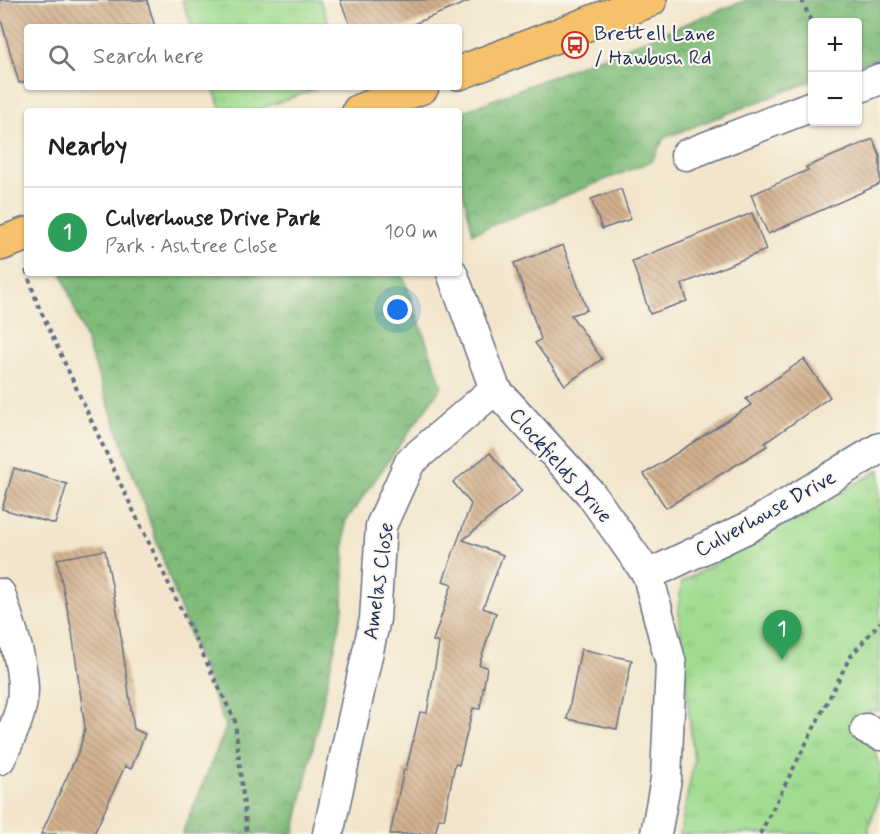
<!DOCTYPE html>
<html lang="en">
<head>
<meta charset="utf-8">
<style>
	body { margin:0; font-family:Mynerve,sans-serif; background:#f2f2f2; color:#222 }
	.controls { position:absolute; right:18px; top:18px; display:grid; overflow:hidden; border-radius:6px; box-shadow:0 2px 4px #0004 }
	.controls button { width:54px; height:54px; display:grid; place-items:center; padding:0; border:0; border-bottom:2px solid #e0e0e0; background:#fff; color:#222; font:30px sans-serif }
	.you { position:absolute; left:398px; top:310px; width:21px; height:21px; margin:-15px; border:4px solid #fff; border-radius:50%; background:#1a73e8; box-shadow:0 0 0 9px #1a73e833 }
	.badge { display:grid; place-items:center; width:39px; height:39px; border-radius:50%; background:#0f766e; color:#fff; font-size:20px; font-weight:700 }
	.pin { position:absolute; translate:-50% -50px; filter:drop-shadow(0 2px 3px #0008) }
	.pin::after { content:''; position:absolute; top:32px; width:21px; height:18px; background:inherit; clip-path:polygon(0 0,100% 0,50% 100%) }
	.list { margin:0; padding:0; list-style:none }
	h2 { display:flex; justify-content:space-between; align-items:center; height:78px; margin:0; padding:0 24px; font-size:26px }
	h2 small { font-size:20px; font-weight:400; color:#767676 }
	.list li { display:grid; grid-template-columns:39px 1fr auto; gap:18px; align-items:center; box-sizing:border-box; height:90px; padding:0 24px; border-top:2px solid #e0e0e0 }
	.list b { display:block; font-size:22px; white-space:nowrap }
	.list p { margin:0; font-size:20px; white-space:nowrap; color:#767676 }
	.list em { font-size:20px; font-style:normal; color:#767676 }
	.icon { flex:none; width:33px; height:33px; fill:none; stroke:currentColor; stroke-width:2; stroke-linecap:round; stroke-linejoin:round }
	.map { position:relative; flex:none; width:880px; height:834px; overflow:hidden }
	.search { position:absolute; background:#fff; box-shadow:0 2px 4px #0004; left:24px; top:24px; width:438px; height:66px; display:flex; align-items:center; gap:15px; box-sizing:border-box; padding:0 21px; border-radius:6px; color:#767676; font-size:22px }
	.panel { position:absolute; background:#fff; box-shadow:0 2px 4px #0004; left:24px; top:108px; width:438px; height:168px; border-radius:6px }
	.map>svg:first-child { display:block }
</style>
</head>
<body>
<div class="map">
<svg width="880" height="834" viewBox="0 0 880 834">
	<defs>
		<pattern id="forest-crowns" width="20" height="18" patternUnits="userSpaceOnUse" patternTransform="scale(1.5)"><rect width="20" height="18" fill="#80bc7a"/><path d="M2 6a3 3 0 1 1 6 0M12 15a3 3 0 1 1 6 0" fill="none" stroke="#689967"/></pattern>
		<pattern id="park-tufts" width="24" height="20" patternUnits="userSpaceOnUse" patternTransform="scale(1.5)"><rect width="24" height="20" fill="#a0dc90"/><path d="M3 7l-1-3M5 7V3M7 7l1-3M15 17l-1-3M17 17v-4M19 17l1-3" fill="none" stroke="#89bd7f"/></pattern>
		<pattern id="building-back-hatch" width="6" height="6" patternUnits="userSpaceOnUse" patternTransform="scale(1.5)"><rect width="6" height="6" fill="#d2b08d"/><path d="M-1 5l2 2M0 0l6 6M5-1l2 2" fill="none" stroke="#aa9076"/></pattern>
	</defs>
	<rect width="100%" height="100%" fill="#fbf7ec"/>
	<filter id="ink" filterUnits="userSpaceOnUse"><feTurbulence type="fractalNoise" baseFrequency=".0167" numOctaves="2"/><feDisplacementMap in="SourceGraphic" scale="12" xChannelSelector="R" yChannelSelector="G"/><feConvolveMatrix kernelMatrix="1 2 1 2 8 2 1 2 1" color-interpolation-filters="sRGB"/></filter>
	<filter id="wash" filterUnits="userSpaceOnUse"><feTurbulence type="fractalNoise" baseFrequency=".008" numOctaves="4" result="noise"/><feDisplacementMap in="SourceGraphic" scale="24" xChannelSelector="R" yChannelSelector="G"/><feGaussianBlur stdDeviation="1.35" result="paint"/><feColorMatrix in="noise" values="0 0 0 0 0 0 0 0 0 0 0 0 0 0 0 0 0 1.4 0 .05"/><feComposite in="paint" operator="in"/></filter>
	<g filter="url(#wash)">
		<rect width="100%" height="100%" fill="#f2e5cb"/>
		<g fill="url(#forest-crowns)" stroke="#4e766c" stroke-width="1.5">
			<path d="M 746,0 L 880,0 L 880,57 L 858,65 L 858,22 L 812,22 L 812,81 L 664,138 L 652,161 L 473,233 L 459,176 L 459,113 Z"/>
			<path d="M 62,273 L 402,273 L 442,386 L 345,522 L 343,610 L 294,834 L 182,834 L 226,728 L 195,650 Z"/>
		</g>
		<g fill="url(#park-tufts)" stroke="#5e8677" stroke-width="1.5">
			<path d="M 182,0 L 320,0 L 330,27 L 192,27 Z"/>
			<path d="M 213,87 L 322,87 L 253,111 L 221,111 Z"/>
			<path d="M 880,470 L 880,711 L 869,710 L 866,729 L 880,766 L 880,794 L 869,826 L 869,834 L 680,834 L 694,761 L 678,609 L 682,582 Z"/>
		</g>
		<g id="blocks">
			<g fill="url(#building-back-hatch)">
				<path d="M 0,0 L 147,0 L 155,27 L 27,27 L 27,82 L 19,83 L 0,17 Z"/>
				<path d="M 340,0 L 470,0 L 470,1 L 406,27 L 351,27 Z"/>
				<path d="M 873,139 L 880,156 L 880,184 L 768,234 L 751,195 L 808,170 L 806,167 Z"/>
				<path d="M 621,189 L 631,219 L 602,229 L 591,199 Z"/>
				<path d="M 752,213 L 766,250 L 682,284 L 687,301 L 650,314 L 632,261 Z"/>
				<path d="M 563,245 L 587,310 L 571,315 L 602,359 L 565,385 L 535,343 L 541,339 L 514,263 Z"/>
				<path d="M 804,359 L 830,397 L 765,443 L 767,446 L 666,508 L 644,474 L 751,405 L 746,399 Z"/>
				<path d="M 490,453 L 522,491 L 463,540 L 503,555 L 483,608 L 496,613 L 479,665 L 487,667 L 480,709 L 473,708 L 459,765 L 455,764 L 444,819 L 439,818 L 435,834 L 390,834 L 404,769 L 406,770 L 420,712 L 427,713 L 439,643 L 433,641 L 452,584 L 443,581 L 471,504 L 453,482 Z"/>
				<path d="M 14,468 L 67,484 L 55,524 L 2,509 Z"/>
				<path d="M 105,550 L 118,616 L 134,729 L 145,734 L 131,769 L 125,766 L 94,834 L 41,834 L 80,748 L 85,728 L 72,632 L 57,559 Z"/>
				<path d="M 581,649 L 632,660 L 617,729 L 567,719 Z"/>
			</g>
		</g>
	</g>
	<g filter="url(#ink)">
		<use href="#blocks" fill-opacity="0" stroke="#666f84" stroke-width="1.5"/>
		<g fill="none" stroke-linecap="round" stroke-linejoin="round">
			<defs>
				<g id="street">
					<path d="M 858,88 L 880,79"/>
					<path d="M 686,155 L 812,106"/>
					<path d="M 452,273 L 495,389 L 590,493 L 648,575 L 671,664 L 666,779 L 656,834"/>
					<path d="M 648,575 L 749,527 L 880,448"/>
					<path d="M 0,594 C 10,625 22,656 23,689 C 23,713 10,738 0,759"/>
					<path d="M 866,729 L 880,735"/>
					<path d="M 328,834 L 375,619 L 381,526 L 410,462 L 495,389"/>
				</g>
				<g id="primary">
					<path d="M 459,73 L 650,0"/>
					<path d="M 359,111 L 422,87"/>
					<path d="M 0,244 L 27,234"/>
				</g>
			</defs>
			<use href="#street" stroke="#666f84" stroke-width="33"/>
			<use href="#primary" stroke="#666f84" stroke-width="36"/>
			<g stroke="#666f84" stroke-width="4" stroke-dasharray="4.5 4.5" stroke-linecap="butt">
				<path d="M 802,0 L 812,24"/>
				<path d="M 26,270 L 38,305 L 121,485 L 235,721 L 247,834"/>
				<path d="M 760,834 L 850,657 L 880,622"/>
			</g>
			<use href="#street" stroke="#fff" stroke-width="30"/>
			<use href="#primary" stroke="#f5c16b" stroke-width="33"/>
		</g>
	</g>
	<defs>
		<symbol id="bus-ring" viewBox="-11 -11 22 22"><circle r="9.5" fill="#fbf7ec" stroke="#c8321e" stroke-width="1.5"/><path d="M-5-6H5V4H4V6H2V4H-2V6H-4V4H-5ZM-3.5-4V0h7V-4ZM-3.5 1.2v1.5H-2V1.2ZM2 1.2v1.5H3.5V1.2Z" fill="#c8321e"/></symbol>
	</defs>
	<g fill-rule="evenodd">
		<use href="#bus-ring" x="560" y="30" width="30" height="30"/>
	</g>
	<g text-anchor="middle" stroke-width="4.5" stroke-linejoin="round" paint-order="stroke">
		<g font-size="21" fill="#1b2f5e" stroke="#fbf7ec" text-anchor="start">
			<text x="594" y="40">Brettell Lane<tspan x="594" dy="24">/ Hawbush Rd</tspan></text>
		</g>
		<g font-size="21" fill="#1b2f5e" stroke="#fbf7ec">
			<text transform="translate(561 465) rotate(49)" y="7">Clockfields Drive</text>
			<text transform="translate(765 513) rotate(-29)" y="7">Culverhouse Drive</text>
			<text transform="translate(378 581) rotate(-82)" y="7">Amelas Close</text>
		</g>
	</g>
</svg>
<div class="controls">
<button>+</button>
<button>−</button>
</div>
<div class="you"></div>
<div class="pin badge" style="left:782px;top:660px;background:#2e9e5b">1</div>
<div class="search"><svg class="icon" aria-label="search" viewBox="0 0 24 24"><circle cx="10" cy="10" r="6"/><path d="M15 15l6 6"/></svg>Search here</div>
<section class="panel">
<h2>Nearby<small></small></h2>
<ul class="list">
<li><span class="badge" style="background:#2e9e5b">1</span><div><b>Culverhouse Drive Park</b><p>Park · Ashtree Close</p></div><em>100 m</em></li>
</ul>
</section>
</div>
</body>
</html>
